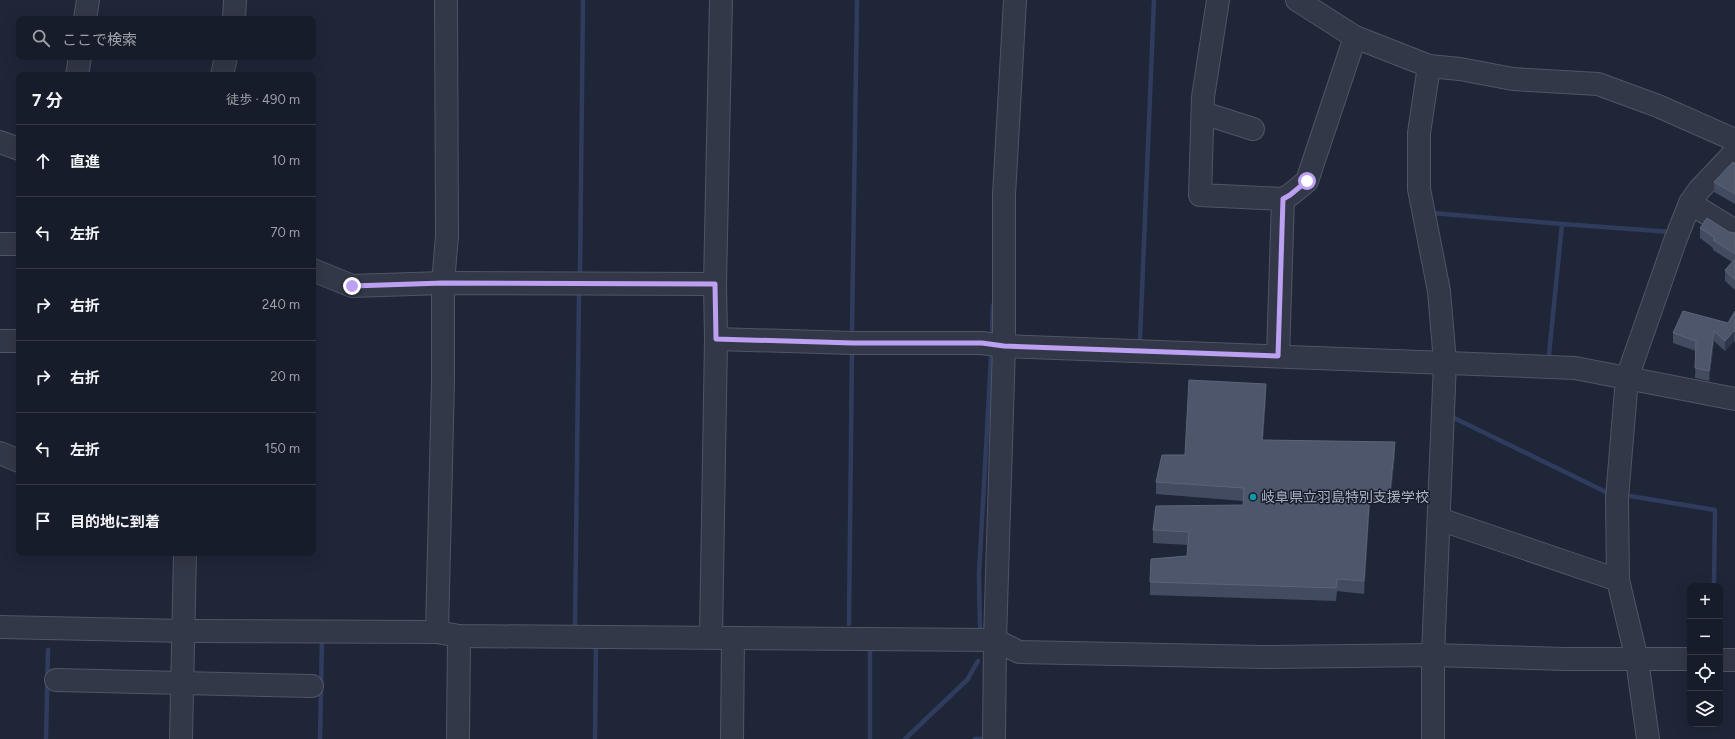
<!DOCTYPE html>
<html lang="ja">
<head>
<meta charset="utf-8">
<style>
	body { margin:0; font-family:Figtree,"Noto Sans JP",sans-serif; background:#202532; color:#f1f3f6 }
	.controls { position:absolute; right:12px; bottom:12px; display:grid; overflow:hidden; border-radius:8px; box-shadow:0 4px 16px #0002 }
	.controls button { width:36px; height:36px; display:grid; place-items:center; padding:0; border:0; border-bottom:1px solid #363a47; background:#171c2a; color:#f1f3f6; font:20px sans-serif }
	.stop { position:absolute; width:12px; height:12px; margin:-9px; border:3px solid #bca0f2; border-radius:50%; background:#fff }
	.stop.end { background:#bca0f2; border-color:#fff; box-shadow:0 1px 4px #0008 }
	.list { margin:0; padding:0; list-style:none }
	h2 { display:flex; justify-content:space-between; align-items:center; height:52px; margin:0; padding:0 16px; font-size:17px }
	h2 small { font-size:13px; font-weight:400; color:#9ea1a8 }
	.list li { display:grid; grid-template-columns:26px 1fr auto; gap:12px; align-items:center; box-sizing:border-box; height:72px; padding:0 16px; border-top:1px solid #363a47 }
	.list b { display:block; font-size:15px; white-space:nowrap }
	.list em { font-size:13px; font-style:normal; color:#9ea1a8 }
	.icon { flex:none; width:22px; height:22px; fill:none; stroke:currentColor; stroke-width:2; stroke-linecap:round; stroke-linejoin:round }
	.map { position:relative; flex:none; width:1735px; height:739px; overflow:hidden }
	.search { position:absolute; background:#171c2a; box-shadow:0 4px 16px #0002; left:16px; top:16px; width:300px; height:44px; display:flex; align-items:center; gap:10px; box-sizing:border-box; padding:0 14px; border-radius:8px; color:#9ea1a8; font-size:15px }
	.panel { position:absolute; background:#171c2a; box-shadow:0 4px 16px #0002; left:16px; top:72px; width:300px; height:484px; border-radius:8px }
	.map>svg:first-child { display:block }
</style>
</head>
<body>
<div class="map">
<svg width="1735" height="739" viewBox="0 0 1735 739">
	<rect width="100%" height="100%" fill="#1f2638"/>
	<g fill="none" stroke-linecap="round" stroke-linejoin="round">
		<g stroke="#303c5e" stroke-width="4.5">
			<path d="M 1432,213 L 1562,224 L 1549,355"/>
			<path d="M 1562,224 L 1671,232"/>
			<path d="M 580,274 L 583,0"/>
			<path d="M 852,329 L 857,0"/>
			<path d="M 992,331 L 993,305"/>
			<path d="M 1140,339 L 1154,0"/>
			<path d="M 1452,414 L 1452,417 L 1608,493"/>
			<path d="M 1630,496 L 1715,510 L 1714,586"/>
			<path d="M 849,624 L 852,348"/>
			<path d="M 575,626 L 579,294"/>
			<path d="M 980,628 L 979,574 L 991,358"/>
			<path d="M 46,739 L 48,650"/>
			<path d="M 320,739 L 322,640"/>
			<path d="M 595,739 L 596,643"/>
			<path d="M 870,739 L 870,647"/>
			<path d="M 905,739 L 967,680 L 978,661"/>
			<path d="M 975,739 L 986,739"/>
		</g>
		<defs>
			<g id="minor">
				<path d="M 1218,0 L 1203,97 L 1200,195 L 1283,199"/>
				<path d="M 1297,0 L 1355,37 L 1429,66 L 1460,69 L 1513,79 L 1598,84 L 1658,106 L 1735,140"/>
				<path d="M 85,19 L 88,0"/>
				<path d="M 234,19 L 235,0"/>
				<path d="M 1429,66 L 1419,133 L 1419,189 L 1439,291 L 1445,362 L 1433,655 L 1433,739"/>
				<path d="M 77,75 L 80,57"/>
				<path d="M 222,75 L 226,57"/>
				<path d="M 1203,113 L 1253,129"/>
				<path d="M 0,142 L 19,149"/>
				<path d="M 1690,203 L 1735,231"/>
				<path d="M 0,244 L 19,244"/>
				<path d="M 313,270 L 352,286 L 443,283 L 715,284"/>
				<path d="M 716,339 L 853,343 L 982,343 L 1004,346 L 1575,368 L 1735,399"/>
				<path d="M 0,341 L 19,341"/>
				<path d="M 1278,356 L 1283,199 L 1290,195 L 1307,181 L 1355,37"/>
				<path d="M 0,453 L 19,461"/>
				<path d="M 1439,519 L 1618,580"/>
				<path d="M 0,627 L 184,631 L 437,632 L 459,636 L 995,640 L 1019,652 L 1264,657 L 1433,655 L 1566,659 L 1690,659"/>
				<path d="M 437,632 L 443,381 L 443,283 L 447,236 L 446,0"/>
				<path d="M 711,637 L 716,339 L 715,284 L 721,0"/>
				<path d="M 1720,660 L 1735,660"/>
				<path d="M 56,680 L 312,686"/>
				<path d="M 181,739 L 185,553"/>
				<path d="M 458,739 L 459,636"/>
				<path d="M 732,739 L 733,638"/>
				<path d="M 994,739 L 995,640 L 1004,346 L 1004,195 L 1015,0"/>
				<path d="M 1648,739 L 1637,660 L 1618,580 L 1617,498 L 1627,378 L 1675,241 L 1690,203 L 1699,190 L 1735,152"/>
			</g>
		</defs>
		<use href="#minor" stroke="#505566" stroke-width="24"/>
		<use href="#minor" stroke="#333848" stroke-width="22"/>
	</g>
	<g fill="#434b60">
		<path d="M 1735,164 L 1735,204 L 1714,192 L 1714,182 Z"/>
		<path d="M 1700,228 L 1729,232 L 1735,233 L 1735,290 L 1725,281 L 1725,270 L 1732,262 L 1713,250 L 1713,248 L 1700,238 Z"/>
		<path d="M 1735,311 L 1735,342 L 1734,341 L 1725,351 L 1714,341 L 1709,381 L 1695,378 L 1696,351 L 1673,343 L 1673,333 L 1728,323 Z"/>
		<path d="M 1266,397 L 1263,440 L 1395,454 L 1390,503 L 1370,502 L 1364,594 L 1337,591 L 1336,601 L 1150,595 L 1150,582 L 1187,556 L 1188,545 L 1153,543 L 1153,530 L 1243,505 L 1243,501 L 1156,494 L 1156,482 L 1185,455 Z"/>
	</g>
	<g fill="#30374b">
		<path d="M 1714,331 L 1714,341 L 1709,381 L 1709,371 Z"/>
		<path d="M 1734,331 L 1734,341 L 1725,351 L 1725,341 Z"/>
		<path d="M 1266,384 L 1266,397 L 1262,453 L 1262,440 Z"/>
		<path d="M 1395,442 L 1395,454 L 1390,503 L 1390,491 Z"/>
		<path d="M 1370,489 L 1370,502 L 1364,594 L 1364,581 Z"/>
	</g>
	<g fill="#4e566b" stroke="#5d6479">
		<path d="M 1733,162 L 1735,164 L 1735,194 L 1714,182 Z"/>
		<path d="M 1707,218 L 1729,232 L 1735,233 L 1735,254 L 1713,240 L 1715,238 L 1700,228 Z"/>
		<path d="M 1735,259 L 1735,280 L 1725,270 Z"/>
		<path d="M 1683,311 L 1728,323 L 1735,311 L 1735,332 L 1734,331 L 1725,341 L 1714,331 L 1709,371 L 1695,368 L 1696,341 L 1673,333 Z"/>
		<path d="M 1189,380 L 1266,384 L 1262,440 L 1395,442 L 1390,491 L 1370,489 L 1364,581 L 1337,579 L 1336,588 L 1150,582 L 1151,559 L 1187,556 L 1189,532 L 1153,530 L 1156,506 L 1243,505 L 1244,488 L 1156,482 L 1162,455 L 1185,455 Z"/>
	</g>
	<g fill="none" stroke-linecap="round" stroke-linejoin="round">
		<path stroke="#bca0f2" stroke-width="5" d="M 352,286 L 443,283 L 715,284 L 716,339 L 853,343 L 982,343 L 1004,346 L 1278,356 L 1283,199 L 1290,195 L 1307,181"/>
	</g>
	<circle fill="#0f9aa8" stroke="#181d2c" stroke-width="1.5" cx="1253" cy="497" r="4"/>
	<g text-anchor="middle" stroke-width="3" stroke-linejoin="round" paint-order="stroke">
		<g font-size="14" fill="#adb2c5" stroke="#181d2c" text-anchor="start">
			<text x="1261" y="502">岐阜県立羽島特別支援学校</text>
		</g>
	</g>
</svg>
<div class="controls">
<button>+</button>
<button>−</button>
<button><svg class="icon" aria-label="locate" viewBox="0 0 24 24"><circle cx="12" cy="12" r="6"/><path d="M12 2v4M12 18v4M2 12h4M18 12h4"/></svg></button>
<button><svg class="icon" aria-label="layers" viewBox="0 0 24 24"><path d="M12 4l9 5-9 5-9-5zM3 14l9 5 9-5"/></svg></button>
</div>
<div class="stop" style="left:1307px;top:181px"></div>
<div class="stop end" style="left:352px;top:286px"></div>
<div class="search"><svg class="icon" aria-label="search" viewBox="0 0 24 24"><circle cx="10" cy="10" r="6"/><path d="M15 15l6 6"/></svg>ここで検索</div>
<section class="panel">
<h2>7 分<small>徒歩 · 490 m</small></h2>
<ul class="list">
<li><svg class="icon" aria-label="ahead" viewBox="0 0 24 24"><path d="M12 20V5M6 11l6-6 6 6"/></svg><div><b>直進</b></div><em>10 m</em></li>
<li><svg class="icon" aria-label="left" viewBox="0 0 24 24"><path d="M17 20v-9H6M10 6l-5 5 5 5"/></svg><div><b>左折</b></div><em>70 m</em></li>
<li><svg class="icon" aria-label="right" viewBox="0 0 24 24"><path d="M7 20v-9h11M14 6l5 5-5 5"/></svg><div><b>右折</b></div><em>240 m</em></li>
<li><svg class="icon" aria-label="right" viewBox="0 0 24 24"><path d="M7 20v-9h11M14 6l5 5-5 5"/></svg><div><b>右折</b></div><em>20 m</em></li>
<li><svg class="icon" aria-label="left" viewBox="0 0 24 24"><path d="M17 20v-9H6M10 6l-5 5 5 5"/></svg><div><b>左折</b></div><em>150 m</em></li>
<li><svg class="icon" aria-label="arrive" viewBox="0 0 24 24"><path d="M6 21V4h12l-3 4 3 4H6"/></svg><div><b>目的地に到着</b></div></li>
</ul>
</section>
</div>
</body>
</html>
